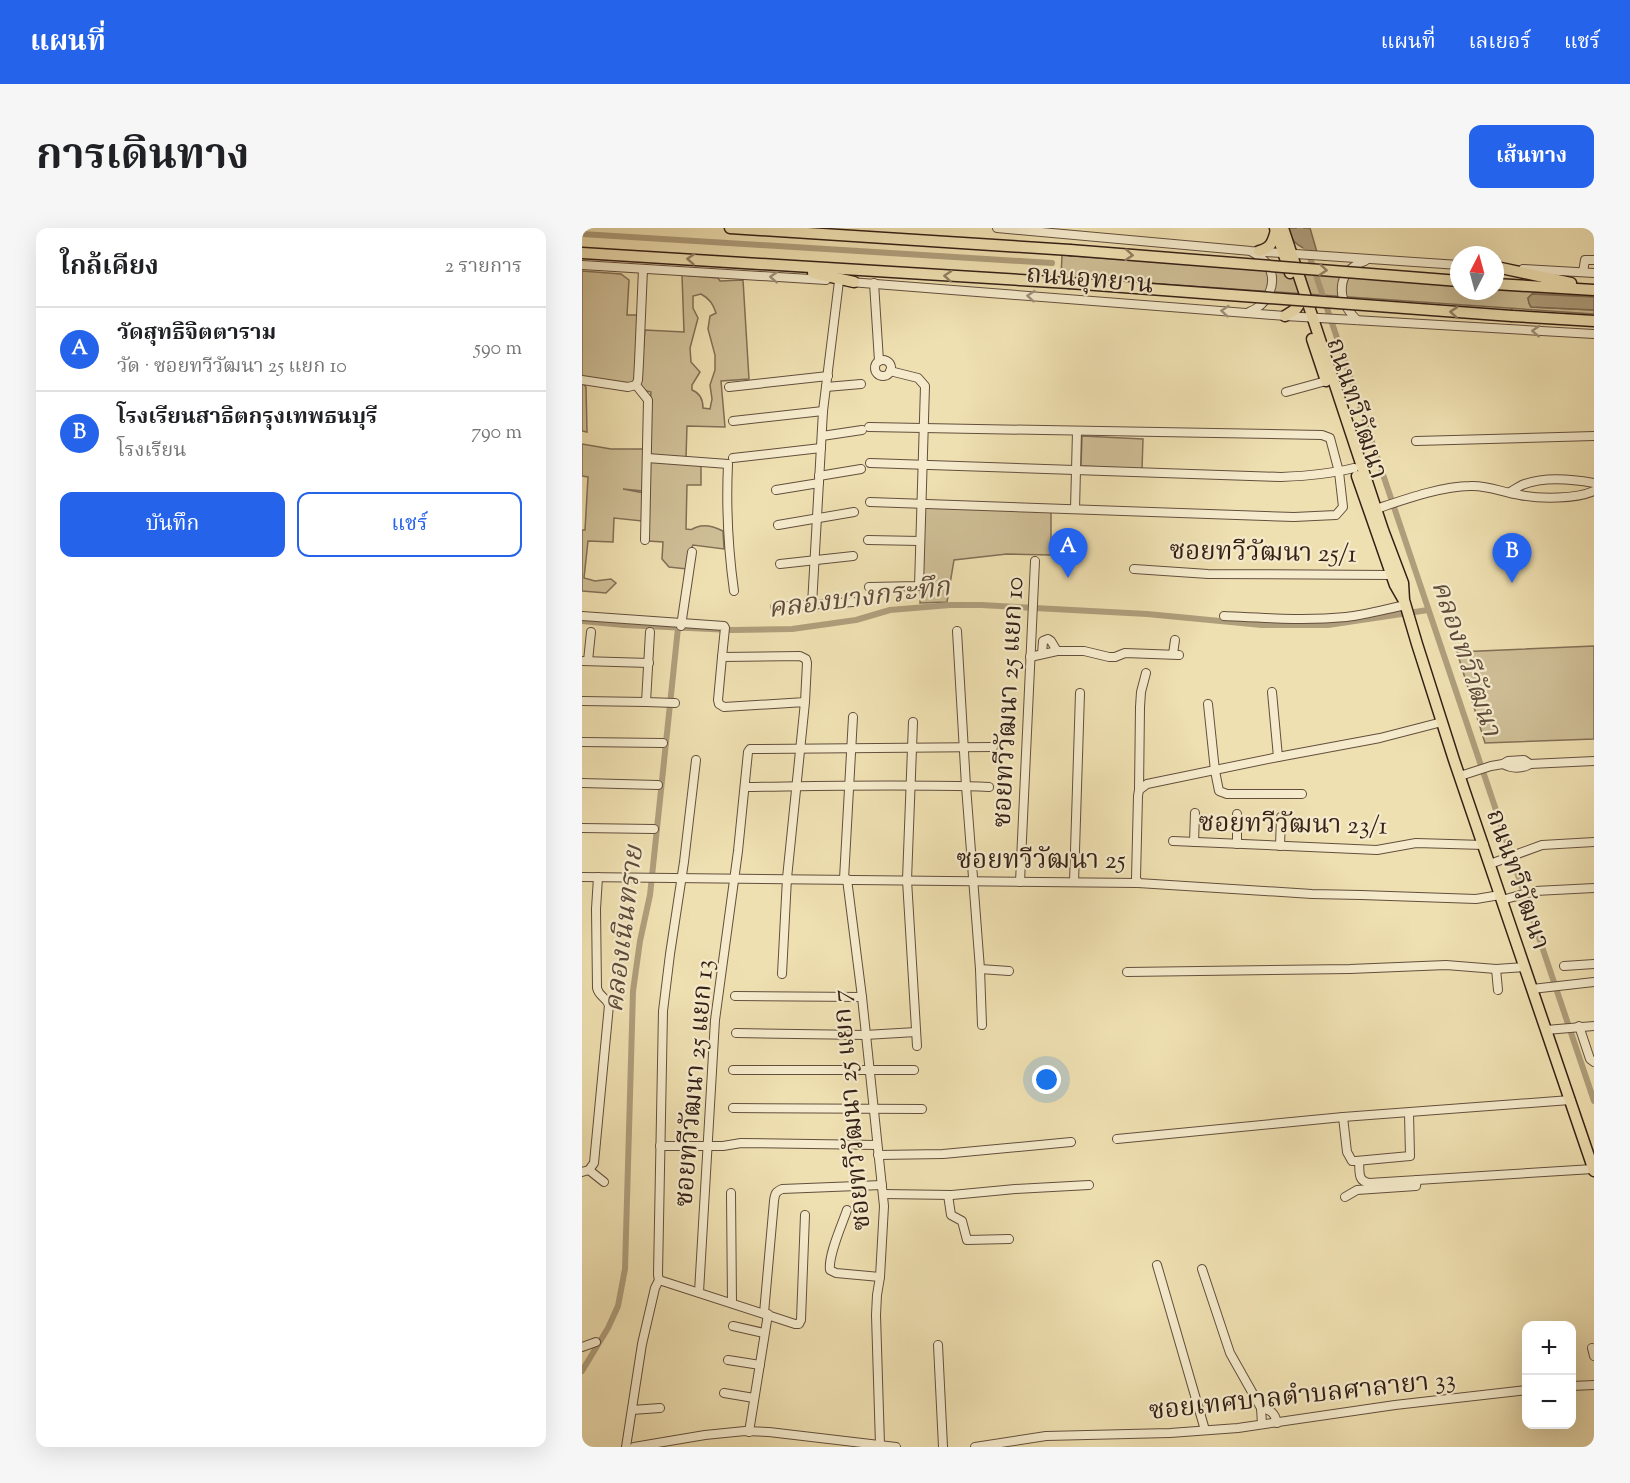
<!DOCTYPE html>
<html lang="th">
<head>
<meta charset="utf-8">
<style>
	body { margin:0; font-family:"Sorts Mill Goudy","Noto Serif Thai",serif; background:#f6f6f6; color:#202124 }
	.controls { position:absolute; right:18px; bottom:18px; display:grid; overflow:hidden; border-radius:12px; box-shadow:0 6px 24px #0002 }
	.controls button { width:54px; height:54px; display:grid; place-items:center; padding:0; border:0; border-bottom:2px solid #e0e0e0; background:#fff; color:#202124; font:30px sans-serif }
	.compass { position:absolute; left:868px; top:18px; width:54px; height:54px; border-radius:50%; background:#fff; box-shadow:0 6px 24px #0002; rotate:6deg }
	.you { position:absolute; left:465px; top:852px; width:21px; height:21px; margin:-15px; border:4px solid #fff; border-radius:50%; background:#1a73e8; box-shadow:0 0 0 9px #1a73e833 }
	.badge { display:grid; place-items:center; width:39px; height:39px; border-radius:50%; background:#2563eb; color:#fff; font-size:20px; font-weight:700 }
	.pin { position:absolute; translate:-50% -50px; filter:drop-shadow(0 2px 3px #0008) }
	.pin::after { content:''; position:absolute; top:32px; width:21px; height:18px; background:inherit; clip-path:polygon(0 0,100% 0,50% 100%) }
	.list { margin:0; padding:0; list-style:none }
	h2 { display:flex; justify-content:space-between; align-items:center; height:78px; margin:0; padding:0 24px; font-size:26px }
	h2 small { font-size:20px; font-weight:400; color:#757577 }
	.list li { display:grid; grid-template-columns:39px 1fr auto; gap:18px; align-items:center; box-sizing:border-box; height:84px; padding:0 24px; border-top:2px solid #e0e0e0 }
	.list b { display:block; font-size:22px; white-space:nowrap }
	.list p { margin:0; font-size:20px; white-space:nowrap; color:#757577 }
	.list em { font-size:20px; font-style:normal; color:#757577 }
	.actions { display:flex; gap:12px; padding:18px 24px }
	.actions a { flex:1; padding:14px 0; border:2px solid #2563eb; border-radius:12px; text-align:center; font-size:21px; color:#2563eb }
	.actions .main { background:#2563eb; color:#fff }
	.map { position:relative; flex:none; width:1012px; height:1219px; overflow:hidden; border-radius:12px }
	header { display:flex; align-items:center; gap:36px; box-sizing:border-box; height:84px; padding:0 30px; background:#2563eb; color:#fff }
	header strong { font-size:28px }
	nav { display:flex; gap:33px; margin-inline-start:auto; font-size:21px }
	.intro { display:flex; align-items:center; justify-content:space-between; box-sizing:border-box; height:144px; padding:0 36px }
	h1 { margin:0; font-size:42px }
	.button { padding:15px 27px; border-radius:12px; background:#2563eb; color:#fff; font-size:21px; font-weight:700 }
	main { display:flex; gap:36px; padding:0 36px }
	aside { flex:1; background:#fff; border-radius:12px; box-shadow:0 6px 24px #0002 }
	.map>svg:first-child { display:block }
</style>
</head>
<body>
<header>
<strong>แผนที่</strong>
<nav><a>แผนที่</a><a>เลเยอร์</a><a>แชร์</a></nav>
</header>
<div class="intro"><h1>การเดินทาง</h1><a class="button">เส้นทาง</a></div>
<main>
<aside>
<h2>ใกล้เคียง<small>2 รายการ</small></h2>
<ul class="list">
<li><span class="badge">A</span><div><b>วัดสุทธิจิตตาราม</b><p>วัด · ซอยทวีวัฒนา 25 แยก 10</p></div><em>590 m</em></li>
<li><span class="badge">B</span><div><b>โรงเรียนสาธิตกรุงเทพธนบุรี</b><p>โรงเรียน</p></div><em>790 m</em></li>
</ul>
<div class="actions"><a class="main">บันทึก</a><a>แชร์</a></div>
</aside>
<div class="map">
<svg width="1012" height="1219" viewBox="0 0 1012 1219">
	<rect width="100%" height="100%" fill="#efe0b1"/>
	<filter id="stains"><feTurbulence type="fractalNoise" baseFrequency=".00333" numOctaves="4"/><feColorMatrix values="0 0 0 0 .2 0 0 0 0 .09 0 0 0 0 .02 0 0 0 .5 -.17"/></filter>
	<radialGradient id="worn" r=".72"><stop offset=".6" stop-color="#630" stop-opacity="0"/><stop offset="1" stop-color="#630" stop-opacity=".3"/></radialGradient>
	<g fill="#cfbf97" stroke="#826f56" stroke-width="1.5" fill-rule="evenodd">
		<path d="M 480,27 L 877,57 L 877,63 L 913,63 L 913,59 L 1012,65 L 1012,69 L 950,66 L 946,70 L 947,75 L 949,79 L 1012,82 L 1012,86 L 479,49 Z"/>
		<path d="M 0,43 L 39,46 L 47,52 L 45,87 L 57,87 L 53,154 L 49,157 L 0,149 Z"/>
		<path d="M 100,47 L 136,50 L 138,53 L 161,52 L 167,151 L 139,153 L 143,199 L 105,198 L 104,230 L 68,227 L 66,194 L 69,164 L 61,162 L 58,159 L 63,102 L 102,104 ZM 119,66 C 128,71 131,76 134,85 L 128,88 L 126,101 L 133,127 L 133,142 L 128,157 L 130,171 L 128,181 L 121,180 C 121,172 118,165 110,162 L 110,157 L 118,144 L 109,134 L 108,120 L 116,90 L 111,80 L 111,68 Z"/>
		<path d="M 0,154 L 4,159 L 5,204 L 0,203 Z"/>
		<path d="M 500,208 L 561,211 L 560,241 L 499,238 Z"/>
		<path d="M 0,216 L 29,221 L 63,221 L 61,263 L 41,261 L 62,265 L 60,293 L 32,290 L 31,314 L 6,313 L 2,350 L 13,353 L 29,351 L 34,355 L 24,365 L 0,363 L 0,302 L 3,302 L 6,249 L 0,248 Z"/>
		<path d="M 71,233 L 119,236 L 119,257 L 105,257 L 104,301 C 114,302 106,302 115,299 C 123,296 133,299 141,303 L 142,321 L 111,317 L 108,323 L 105,341 L 87,339 L 80,331 L 81,314 L 66,313 L 67,235 Z"/>
		<path d="M 341,279 L 469,284 L 469,327 L 425,326 L 372,332 L 365,374 L 338,375 Z"/>
		<path d="M 1012,418 L 1012,511 L 903,515 L 875,424 Z"/>
	</g>
	<g fill="#af9e7c" stroke="#7e6b53" stroke-width="1.5">
		<path d="M 706,0 L 728,0 L 735,24 C 720,21 709,16 706,0 Z"/>
		<path d="M 950,66 L 1012,69 L 1012,82 L 949,79 L 947,75 L 946,70 Z"/>
	</g>
	<g fill="none" stroke-linecap="round" stroke-linejoin="round">
		<g stroke="#af9e7c" stroke-width="6">
			<path d="M 718,0 L 1012,873"/>
			<path d="M 0,6 L 470,35"/>
			<path d="M 0,393 L 42,397 L 150,402 L 210,401 L 274,392 L 308,382 L 368,377 L 399,377 L 565,386 L 680,397 L 746,397 L 846,382"/>
			<path d="M 0,1143 L 26,1100 L 36,1078 L 43,1041 L 51,763 L 58,713 L 68,667 L 96,400"/>
		</g>
		<defs>
			<g id="minor">
				<path d="M 415,0 L 669,23 L 877,37"/>
				<path d="M 0,37 L 244,52"/>
				<path d="M 61,41 L 57,134 L 56,152 L 54,157 L 66,172 L 63,312"/>
				<path d="M 941,41 L 1012,45"/>
				<path d="M 1001,44 L 1003,32 L 1012,32"/>
				<path d="M 268,54 L 703,88 L 1012,106"/>
				<path d="M 292,55 L 297,133"/>
				<path d="M 667,84 C 686,77 697,54 685,36 C 681,31 676,27 670,24"/>
				<path d="M 775,92 C 754,72 753,43 783,33"/>
				<circle cx="301" cy="140" r="8"/>
				<path d="M 0,152 L 46,159 L 54,157"/>
				<path d="M 147,159 L 246,148"/>
				<path d="M 244,159 L 279,156"/>
				<path d="M 704,164 L 744,153"/>
				<path d="M 151,193 L 241,183"/>
				<path d="M 287,199 L 740,207 L 748,210 L 757,244 L 761,279 L 754,287 L 712,289 L 288,274"/>
				<path d="M 240,208 L 280,202"/>
				<path d="M 834,213 L 1012,208"/>
				<path d="M 65,230 L 146,236 C 144,279 146,320 152,363"/>
				<path d="M 151,230 L 239,220"/>
				<path d="M 288,235 L 699,249 C 724,248 748,246 772,240"/>
				<path d="M 237,248 L 279,241"/>
				<path d="M 194,262 L 237,255"/>
				<path d="M 928,264 C 932,262 936,259 940,257 C 962,248 990,251 1012,255"/>
				<path d="M 493,281 L 495,203"/>
				<path d="M 794,281 C 821,272 860,258 888,258 C 907,257 921,265 938,267 C 958,271 994,271 1012,263"/>
				<path d="M 196,297 L 272,284"/>
				<path d="M 286,312 L 338,313"/>
				<path d="M 198,336 L 271,328"/>
				<path d="M 552,341 L 626,346 L 809,347"/>
				<path d="M 287,359 L 337,358 L 343,158 L 336,150 L 308,143"/>
				<path d="M 230,377 L 241,183 L 257,53"/>
				<path d="M 193,379 L 271,374"/>
				<path d="M 0,388 L 142,398 L 143,400 L 140,429"/>
				<path d="M 642,388 C 683,390 723,393 764,389 C 784,387 804,381 824,377"/>
				<path d="M 99,398 L 110,324"/>
				<path d="M 375,403 L 384,558 L 398,741 L 400,797"/>
				<path d="M 460,426 L 461,413 L 466,411 L 469,413 L 475,423 L 502,423 L 527,429 L 533,429 L 543,425 L 597,427"/>
				<path d="M 591,426 L 593,412"/>
				<path d="M 448,429 L 475,423"/>
				<path d="M 0,433 L 67,435"/>
				<path d="M 6,433 L 9,404"/>
				<path d="M 690,464 L 696,529"/>
				<path d="M 0,473 L 64,474 L 68,404"/>
				<path d="M 64,474 L 93,475"/>
				<path d="M 626,476 L 633,543 L 637,563 L 645,566 L 720,566"/>
				<path d="M 331,494 L 325,652 L 335,818"/>
				<path d="M 0,514 L 81,515"/>
				<path d="M 114,532 L 102,634 L 88,726 L 81,783 L 76,1047 L 77,1052 L 213,1096 L 217,1096 L 219,1092 L 223,987"/>
				<path d="M 921,536 C 930,541 940,541 948,536 L 1012,533"/>
				<path d="M 878,548 L 909,538 L 921,536 L 926,533 L 942,532 L 948,536"/>
				<path d="M 0,555 L 76,557"/>
				<path d="M 163,559 C 244,558 325,556 407,559"/>
				<path d="M 557,562 L 558,479 L 559,464 L 564,445"/>
				<path d="M 0,600 L 72,601"/>
				<path d="M 591,613 L 795,622 L 834,615 L 902,617"/>
				<path d="M 612,614 L 613,585"/>
				<path d="M 655,616 L 655,586"/>
				<path d="M 698,618 L 699,589"/>
				<path d="M 908,636 L 960,617 L 1012,614"/>
				<path d="M 0,649 L 556,655 L 730,666 L 779,667 L 894,671 L 918,667"/>
				<path d="M 262,651 L 271,489"/>
				<path d="M 265,651 L 280,769 L 302,978 L 298,1049 L 295,1067 L 294,1087 L 298,1217"/>
				<path d="M 438,654 L 453,333"/>
				<path d="M 492,654 L 498,465"/>
				<path d="M 556,655 L 554,650 L 556,568 L 557,562 L 565,556 L 696,529 L 798,510 L 860,494"/>
				<path d="M 920,672 L 953,663 L 1012,660"/>
				<path d="M 982,738 L 1012,736"/>
				<path d="M 398,741 L 427,743"/>
				<path d="M 914,741 L 916,762"/>
				<path d="M 545,744 L 768,741 L 864,737 L 914,741 L 943,739"/>
				<path d="M 200,746 L 205,650 L 223,474 L 225,435 L 224,431 L 218,428 L 140,429 L 136,472 L 137,476 L 142,479 L 223,474"/>
				<path d="M 950,761 L 1012,754"/>
				<path d="M 153,768 L 280,769"/>
				<path d="M 997,798 L 1008,831 L 1012,834"/>
				<path d="M 964,802 L 1012,798"/>
				<path d="M 154,805 L 283,807 L 334,804"/>
				<path d="M 151,842 L 332,842"/>
				<path d="M 151,880 L 340,881"/>
				<path d="M 761,889 L 765,924 L 770,933 L 774,933 L 828,928 L 827,885"/>
				<path d="M 535,911 L 761,889 L 988,872"/>
				<path d="M 78,918 L 141,918 L 159,915 L 295,917"/>
				<path d="M 296,927 L 361,926 L 489,914"/>
				<path d="M 777,933 C 778,943 775,953 787,955 L 1011,941"/>
				<path d="M 7,942 L 22,954"/>
				<path d="M 0,944 L 7,942 L 12,935 L 27,777 C 24,769 17,769 15,760 L 14,681 L 16,649"/>
				<path d="M 149,965 L 150,1075"/>
				<path d="M 301,966 L 370,967 L 433,961 L 507,957"/>
				<path d="M 366,967 L 369,987 L 380,993 L 385,1012 L 427,1011"/>
				<path d="M 763,969 L 775,962 L 834,958 L 835,952"/>
				<path d="M 265,982 C 260,997 246,1027 248,1042 L 254,1045 L 298,1049"/>
				<path d="M 575,1037 L 623,1202"/>
				<path d="M 620,1041 L 648,1125 L 679,1180 L 680,1196"/>
				<path d="M 117,1064 L 133,792 L 156,623 L 166,524 L 168,521 L 411,519"/>
				<path d="M 182,1085 L 192,973 C 193,966 193,964 200,961 L 300,957"/>
				<path d="M 151,1098 L 182,1105"/>
				<path d="M 356,1117 L 361,1219"/>
				<path d="M 0,1119 L 14,1114"/>
				<path d="M 1010,1120 L 1012,1128"/>
				<path d="M 146,1132 L 178,1137"/>
				<path d="M 990,1158 L 1012,1157"/>
				<path d="M 142,1165 L 172,1170"/>
				<path d="M 679,1180 C 689,1182 693,1185 695,1195"/>
				<path d="M 50,1182 L 78,1180"/>
				<path d="M 167,1204 L 186,1086"/>
				<path d="M 44,1219 L 60,1116 L 73,1060 L 77,1052"/>
				<path d="M 52,1219 L 123,1207 L 163,1203 L 187,1204 L 314,1219"/>
				<path d="M 393,1219 L 464,1208 L 588,1205 L 656,1200 L 813,1177 L 945,1162"/>
			</g>
			<g id="major">
				<path d="M 148,0 L 488,22"/>
				<path d="M 693,0 L 708,45"/>
				<path d="M 701,0 L 801,302 L 821,355 L 822,372 L 835,416 L 872,532 L 1012,943"/>
				<path d="M 677,23 C 689,20 691,14 694,2"/>
				<path d="M 0,25 L 487,55"/>
				<path d="M 919,40 L 989,55"/>
				<path d="M 231,45 L 272,54"/>
				<path d="M 913,56 L 1012,62"/>
				<path d="M 703,88 L 714,81 L 718,75"/>
				<path d="M 930,88 L 1012,93"/>
				<path d="M 730,111 L 744,153"/>
				<path d="M 775,248 L 813,357 L 821,371"/>
			</g>
		</defs>
		<use href="#minor" stroke="#634f3d" stroke-width="10"/>
		<use href="#major" stroke="#341f16" stroke-width="13"/>
		<use href="#minor" stroke="#f5ebcc" stroke-width="8"/>
		<use href="#major" stroke="#efe0b1" stroke-width="10"/>
		<defs>
			<g id="major-bridge">
				<path d="M 488,22 L 877,53"/>
				<path d="M 487,55 L 930,88"/>
			</g>
		</defs>
		<use href="#major-bridge" stroke="#341f16" stroke-width="13" stroke-linecap="butt"/>
		<use href="#major-bridge" stroke="#efe0b1" stroke-width="10"/>
	</g>
	<defs><path id="oneway-chevron" d="M-2-3.5L2.5 0L-2 3.5" fill="none" stroke-width="1.6" stroke-linecap="round" stroke-linejoin="round" transform="scale(1.5)"/></defs>
	<g stroke="#928064">
		<use href="#oneway-chevron" transform="translate(547 27) rotate(5)"/>
		<use href="#oneway-chevron" transform="translate(109 31) rotate(-176)"/>
		<use href="#oneway-chevron" transform="translate(741 42) rotate(5)"/>
		<use href="#oneway-chevron" transform="translate(366 48) rotate(-176)"/>
		<use href="#oneway-chevron" transform="translate(872 84) rotate(-176)"/>
	</g>
	<g stroke="#9e8f7a">
		<use href="#oneway-chevron" transform="translate(192 49) rotate(-177)"/>
		<use href="#oneway-chevron" transform="translate(449 68) rotate(-175)"/>
		<use href="#oneway-chevron" transform="translate(643 83) rotate(-175)"/>
		<use href="#oneway-chevron" transform="translate(954 103) rotate(-177)"/>
	</g>
	<g text-anchor="middle" stroke-width="4.5" stroke-linejoin="round" paint-order="stroke">
		<g font-size="26" fill="#341f16" stroke="#f5ebcc">
			<text transform="translate(508 50) rotate(5)" y="9">ถนนอุทยาน</text>
			<text transform="translate(776 180) rotate(72)" y="9">ถนนทวีวัฒนา</text>
			<text transform="translate(681 323) rotate(1)" y="9">ซอยทวีวัฒนา 25/1</text>
			<text transform="translate(425 474) rotate(-87)" y="9">ซอยทวีวัฒนา 25 แยก 10</text>
			<text transform="translate(711 595) rotate(1)" y="9">ซอยทวีวัฒนา 23/1</text>
			<text x="459" y="640">ซอยทวีวัฒนา 25</text>
			<text transform="translate(937 651) rotate(71)" y="9">ถนนทวีวัฒนา</text>
			<text transform="translate(111 855) rotate(-85)" y="9">ซอยทวีวัฒนา 25 แยก 13</text>
			<text transform="translate(268 882) rotate(-95)" y="9">ซอยทวีวัฒนา 25 แยก 7</text>
			<text transform="translate(720 1166) rotate(-6)" y="9">ซอยเทศบาลตำบลศาลายา 33</text>
		</g>
		<g font-size="27" font-style="italic" fill="#5f4b3a" stroke="#f5ebcc">
			<text transform="translate(277 369) rotate(-7)" y="9">คลองบางกระทึก</text>
			<text transform="translate(885 430) rotate(71)" y="9">คลองทวีวัฒนา</text>
			<text transform="translate(41 701) rotate(-83)" y="9">คลองเนินทราย</text>
		</g>
	</g>
	<rect width="100%" height="100%" filter="url(#stains)"/>
	<rect width="100%" height="100%" fill="url(#worn)"/>
</svg>
<div class="controls">
<button>+</button>
<button>−</button>
</div>
<svg class="compass" viewBox="-18 -18 36 36"><path d="M0-13l5 13h-10z" fill="#e53935"/><path d="M0 13l5-13h-10z" fill="#757577"/></svg>
<div class="you"></div>
<div class="pin badge" style="left:486px;top:350px">A</div>
<div class="pin badge" style="left:930px;top:355px">B</div>
</div>
</main>
</body>
</html>
